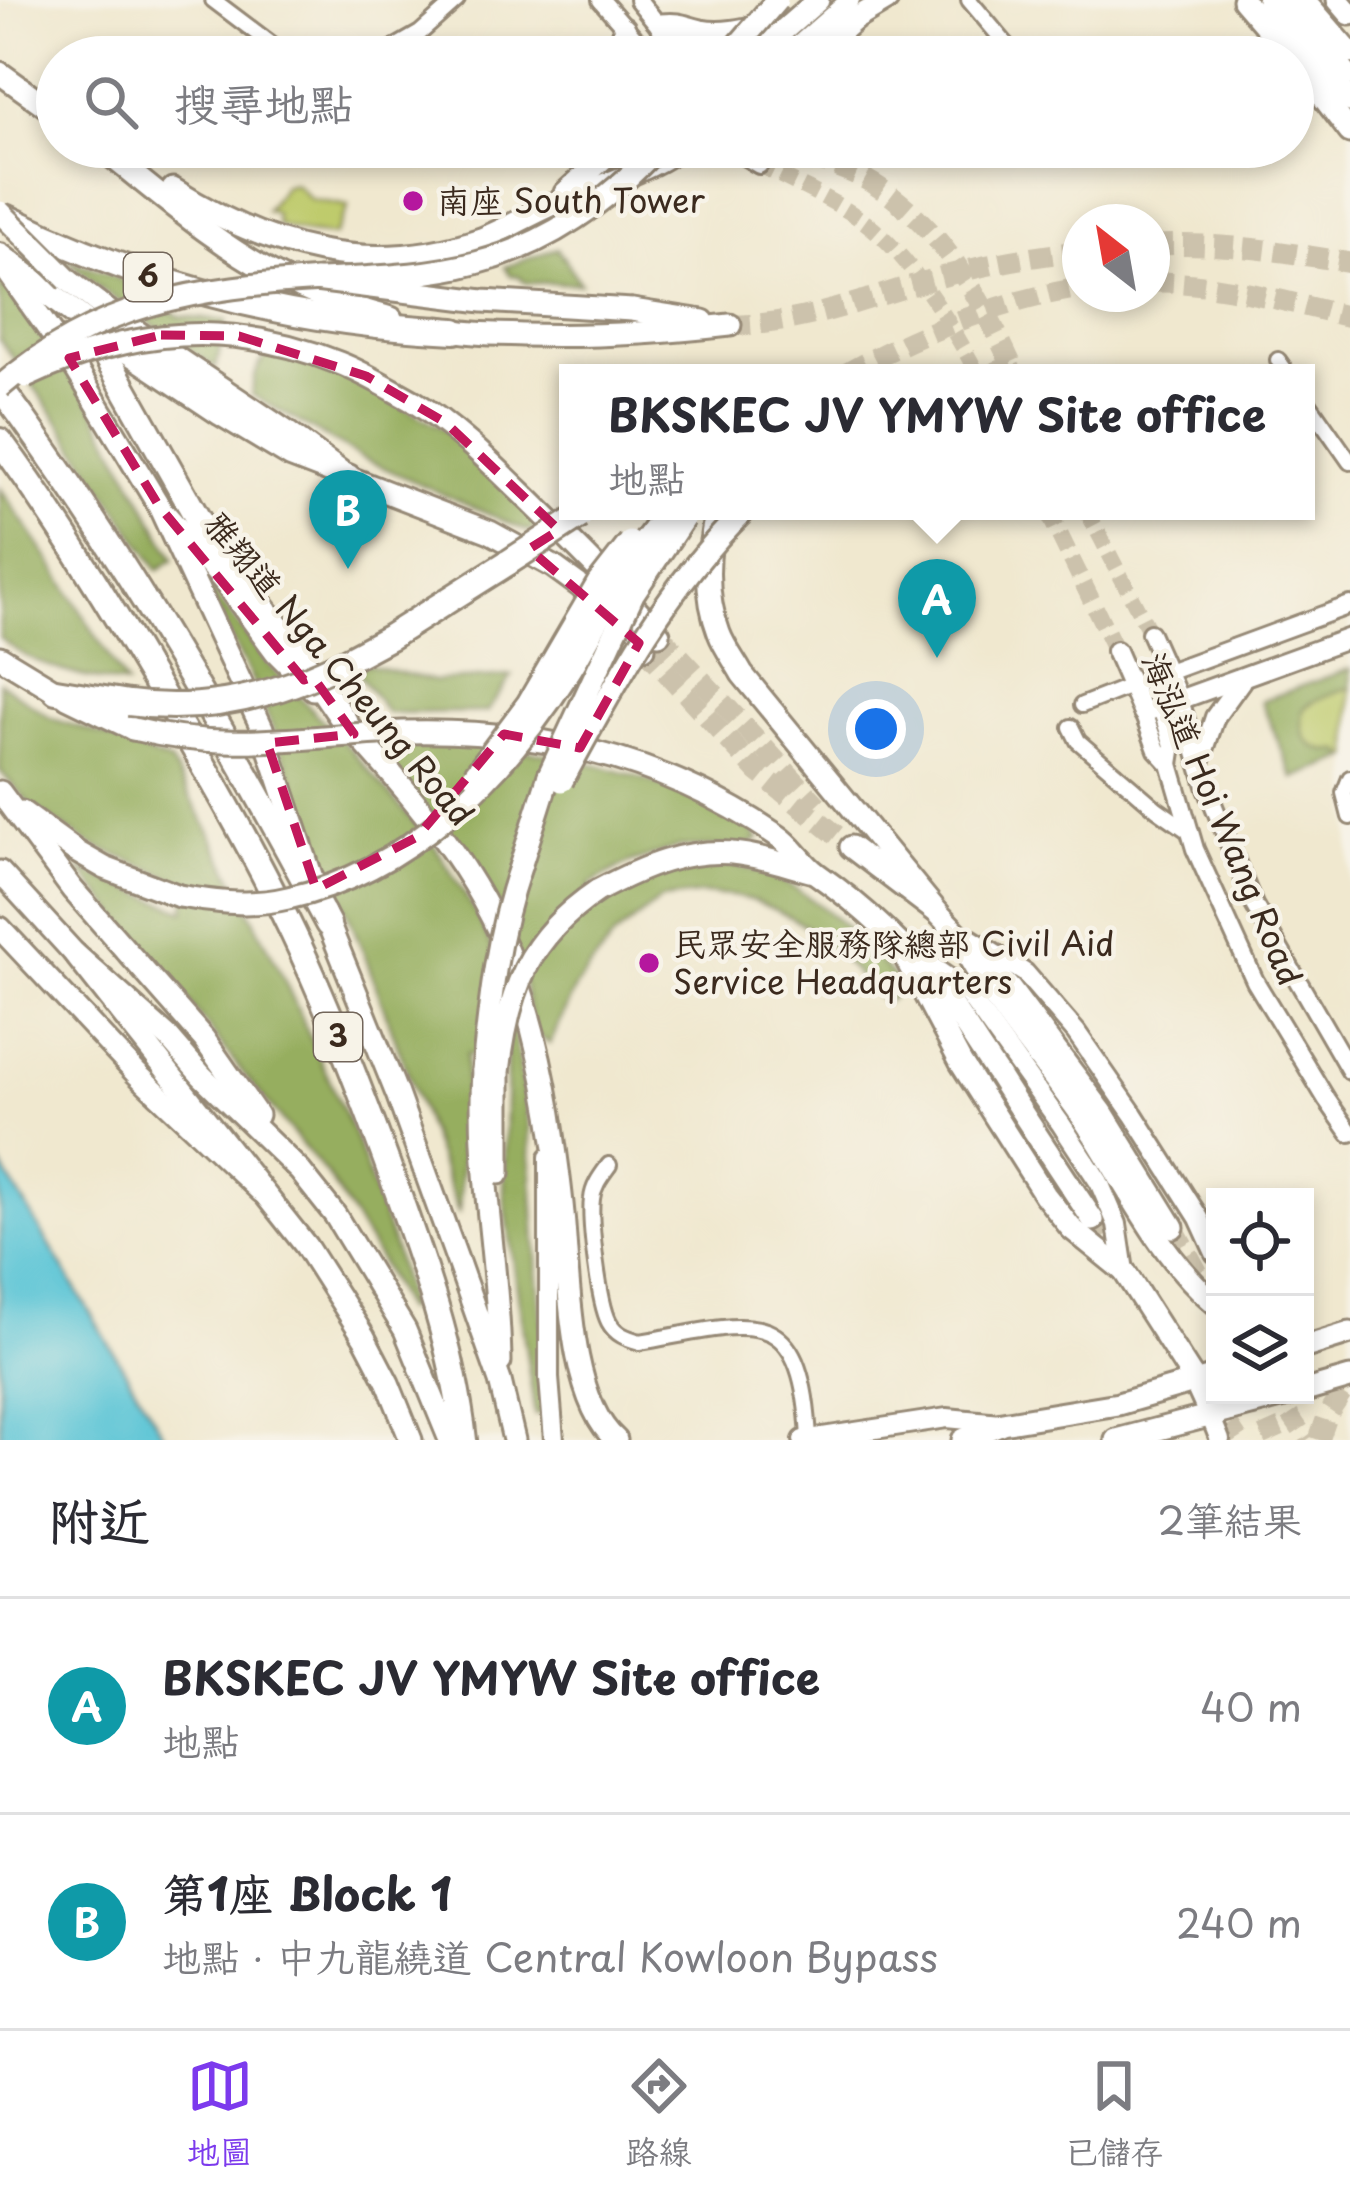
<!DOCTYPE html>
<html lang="zh-TW">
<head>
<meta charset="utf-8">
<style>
	body { margin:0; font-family:"Playpen Sans","LXGW WenKai TC",sans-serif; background:#f7f7f7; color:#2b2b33 }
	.controls { position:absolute; right:36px; bottom:36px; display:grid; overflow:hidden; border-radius:0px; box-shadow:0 6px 18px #0003 }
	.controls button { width:108px; height:108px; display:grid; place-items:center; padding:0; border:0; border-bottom:3px solid #e1e1e2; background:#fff; color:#2b2b33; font:60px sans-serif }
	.compass { position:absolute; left:1062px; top:204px; width:108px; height:108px; border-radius:50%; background:#fff; box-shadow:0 6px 18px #0003; rotate:329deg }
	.you { position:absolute; left:876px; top:729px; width:42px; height:42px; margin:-30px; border:9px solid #fff; border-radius:50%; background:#1a73e8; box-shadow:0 0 0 18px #1a73e833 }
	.badge { display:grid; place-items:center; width:78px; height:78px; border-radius:50%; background:#7c3aed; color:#fff; font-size:39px; font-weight:700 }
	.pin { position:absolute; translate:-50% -99px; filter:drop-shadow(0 3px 6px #0008) }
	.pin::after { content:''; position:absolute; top:63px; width:42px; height:36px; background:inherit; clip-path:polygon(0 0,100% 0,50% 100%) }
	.popup { position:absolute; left:559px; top:364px; width:756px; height:156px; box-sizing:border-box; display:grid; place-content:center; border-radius:0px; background:#fff; filter:drop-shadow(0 3px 9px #0005); font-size:39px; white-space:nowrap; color:#7c7c81 }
	.popup b { font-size:45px; color:#2b2b33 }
	.popup::after { content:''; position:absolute; left:50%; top:100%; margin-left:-24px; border:24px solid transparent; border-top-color:#fff }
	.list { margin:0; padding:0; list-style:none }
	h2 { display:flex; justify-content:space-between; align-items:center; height:156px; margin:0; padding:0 48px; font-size:51px }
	h2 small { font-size:39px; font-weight:400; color:#7c7c81 }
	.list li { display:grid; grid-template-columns:78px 1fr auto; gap:36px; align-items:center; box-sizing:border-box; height:216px; padding:0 48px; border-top:3px solid #e1e1e2 }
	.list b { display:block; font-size:45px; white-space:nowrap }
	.list p { margin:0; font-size:39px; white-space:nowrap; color:#7c7c81 }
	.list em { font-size:39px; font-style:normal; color:#7c7c81 }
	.icon { flex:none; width:66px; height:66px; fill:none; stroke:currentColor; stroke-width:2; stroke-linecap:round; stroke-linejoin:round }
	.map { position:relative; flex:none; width:1350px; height:1440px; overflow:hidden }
	.search { position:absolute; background:#fff; box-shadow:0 6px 18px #0003; left:36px; right:36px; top:36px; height:132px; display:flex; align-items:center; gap:30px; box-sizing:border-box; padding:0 42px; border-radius:66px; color:#7c7c81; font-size:45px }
	.sheet { height:588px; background:#fff }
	nav { display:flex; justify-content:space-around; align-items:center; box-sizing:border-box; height:168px; border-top:3px solid #e1e1e2; background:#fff; font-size:33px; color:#7c7c81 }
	nav a { display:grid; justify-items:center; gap:6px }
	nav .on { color:#7c3aed }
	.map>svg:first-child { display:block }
</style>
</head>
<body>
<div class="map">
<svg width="1350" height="1440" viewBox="0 0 1350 1440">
	<rect width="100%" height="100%" fill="#f7f3e8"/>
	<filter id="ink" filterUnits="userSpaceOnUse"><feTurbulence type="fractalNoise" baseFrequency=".00833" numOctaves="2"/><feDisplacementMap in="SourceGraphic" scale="24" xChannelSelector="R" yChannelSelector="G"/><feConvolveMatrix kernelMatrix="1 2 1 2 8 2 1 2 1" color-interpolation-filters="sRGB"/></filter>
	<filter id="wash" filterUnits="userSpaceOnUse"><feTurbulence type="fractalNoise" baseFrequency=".004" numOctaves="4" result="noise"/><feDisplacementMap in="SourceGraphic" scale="48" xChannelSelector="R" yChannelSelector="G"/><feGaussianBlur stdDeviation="2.7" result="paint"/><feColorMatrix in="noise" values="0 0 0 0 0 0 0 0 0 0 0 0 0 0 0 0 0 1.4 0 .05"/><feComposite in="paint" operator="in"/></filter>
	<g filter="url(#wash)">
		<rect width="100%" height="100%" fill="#f0e8cf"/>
		<g fill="#beca6b" stroke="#7c7a44" stroke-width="3">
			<path d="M 295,184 L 310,199 L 348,206 L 334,236 L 307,233 L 277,225 L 276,214 L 266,211 L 284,186 Z"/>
			<path d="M 1350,669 L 1350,757 L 1294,778 L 1261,701 Z"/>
		</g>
		<g fill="#96ae5f" stroke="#686c3e" stroke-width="3">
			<path d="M 557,248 L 580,283 L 526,283 L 519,276 L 511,275 L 505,267 Z"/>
			<path d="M 66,259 L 120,279 L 180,317 L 226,321 L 216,368 L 99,288 Z"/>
			<path d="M 0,281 L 87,397 L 174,559 L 158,570 L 56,417 L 0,340 Z"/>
			<path d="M 274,348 L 340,373 L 444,429 L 542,523 L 529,532 L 364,459 L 252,395 C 253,376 258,361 274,348 Z"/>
			<path d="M 0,488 L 49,559 L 126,685 C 84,678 32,667 0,638 Z"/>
			<path d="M 210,588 L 273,670 L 349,748 L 435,846 L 477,915 L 505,975 L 529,1126 L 539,1292 L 552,1412 L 535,1415 L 504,1195 L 507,1055 L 467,1054 L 459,1214 L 365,956 L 254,683 L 206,590 Z"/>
			<path d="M 366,664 L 434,681 L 512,676 L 487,712 L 387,713 L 357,672 Z"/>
			<path d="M 1350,669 L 1350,688 C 1340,689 1310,701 1304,709 C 1302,712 1303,715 1302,719 C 1301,745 1319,753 1342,751 L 1347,758 L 1294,778 L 1261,701 Z"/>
			<path d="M 0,682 L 50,718 L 111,738 L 171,763 L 211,834 L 283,977 L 355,1137 L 395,1252 L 409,1308 L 404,1310 L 378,1257 L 328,1176 L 243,1073 L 166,972 L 79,869 L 185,911 L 186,883 L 91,845 L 33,807 L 0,771 Z"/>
			<path d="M 428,740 C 517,746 603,760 685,795 C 708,804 730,818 752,830 L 759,839 L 747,846 L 680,847 L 629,863 L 589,885 L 601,904 C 625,891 648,873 676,867 C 773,845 846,922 903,988 L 885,1003 L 817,933 L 788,916 L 755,901 L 733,896 L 705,894 L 661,899 L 615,936 L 576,986 L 550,1044 L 533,1032 L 519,958 L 378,746 Z"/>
		</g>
		<path fill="#5bc5d6" stroke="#4b787a" stroke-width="3" d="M 0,1163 L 167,1440 L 0,1440 Z"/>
	</g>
	<g filter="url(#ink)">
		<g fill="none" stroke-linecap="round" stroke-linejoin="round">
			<g stroke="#ccc2ac" stroke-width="16" stroke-dasharray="16 8" stroke-linecap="butt">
				<path d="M 759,165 C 794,183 834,200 866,223 C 910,256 952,325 977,373"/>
				<path d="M 1012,366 L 1015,373"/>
				<path d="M 1087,511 L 1150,633"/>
			</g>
			<g stroke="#ccc2ac" stroke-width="18" stroke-dasharray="18 9" stroke-linecap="butt">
				<path d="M 1048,511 L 1116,651"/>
				<path d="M 1290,1415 L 1307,1440"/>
			</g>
			<g stroke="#ccc2ac" stroke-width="21" stroke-dasharray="21 10" stroke-linecap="butt">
				<path d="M 778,147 C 807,159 837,164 865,179 C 936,218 980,295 1012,366"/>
				<path d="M 659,634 L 817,805"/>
				<path d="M 644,648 L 757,771 L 851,847"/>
				<path d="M 1093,1220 L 1126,1269"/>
				<path d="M 1173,1227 L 1210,1295"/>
				<path d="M 1255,1395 L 1275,1440"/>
				<path d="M 1212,1400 L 1238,1440"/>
				<path d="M 1319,1440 L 1328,1414 L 1347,1385"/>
			</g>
			<g stroke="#ccc2ac" stroke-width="21" stroke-dasharray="21 10" stroke-linecap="butt">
				<path d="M 1152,245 C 1218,242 1285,251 1350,263"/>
				<path d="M 1152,282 C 1219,281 1285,302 1350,317"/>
				<path d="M 730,325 C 804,326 870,296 941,277 C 986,264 1033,256 1080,251"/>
				<path d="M 847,373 C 913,335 1004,300 1080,288"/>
				<path d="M 993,373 L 1012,366"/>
			</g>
			<defs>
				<g id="minor">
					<path d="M 213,0 L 274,46 L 296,57"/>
					<path d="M 969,0 L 1017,57"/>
					<path d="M 378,57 L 420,33 L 457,0"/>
					<path d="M 1278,360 L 1287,373"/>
					<path d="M 1306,399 L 1350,462"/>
					<path d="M 1082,705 L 1151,678"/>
					<path d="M 1071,727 L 1078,741 L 1157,809 L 1190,832"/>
					<path d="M 1350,778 L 1344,793 L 1350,817"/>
					<path d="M 609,1165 C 601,1176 593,1186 592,1199 C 589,1221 599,1303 609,1322 C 616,1335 627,1338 640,1342 C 751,1323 802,1297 809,1439"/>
				</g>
				<g id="tertiary">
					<path d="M 601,0 L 651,57"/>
					<path d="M 638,0 L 684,57"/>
					<path d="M 729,147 L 759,165"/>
					<path d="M 1150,633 L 1180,700 L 1207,789 L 1254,905 L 1350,1071"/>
					<path d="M 1143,713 L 1157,750 L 1170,764 L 1195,849 L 1255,981 L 1327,1100 L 1350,1133"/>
					<path d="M 1170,764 L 1173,745 L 1151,678 L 1350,605"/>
				</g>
				<g id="secondary">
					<path d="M 1283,0 L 1350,76"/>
					<path d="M 785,57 L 850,0"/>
					<path d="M 1116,651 L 1143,713 L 1350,638"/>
					<path d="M 1200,762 L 1215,717 L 1241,681"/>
					<path d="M 966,936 L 1025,973 L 1076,1032 L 1133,1114 L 1199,1218 L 1215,1253"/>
					<path d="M 921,959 L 964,989 L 1061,1124 L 1099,1182 L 1117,1224 L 1124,1271"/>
					<path d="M 549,1157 L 549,1378 L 554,1440"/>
					<path d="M 1210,1415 L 1220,1440"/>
					<path d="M 803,1440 L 947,1418 L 1000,1423"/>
				</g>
				<g id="primary">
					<path d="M 661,25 C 682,23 683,27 701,31 C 722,35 743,30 763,25"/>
					<path d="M 753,57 L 818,0"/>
					<path d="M 812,57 L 855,19 L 887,0"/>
					<path d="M 68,280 L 124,323 L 287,432 L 348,477 L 490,532 L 554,567 L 580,586 L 644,648"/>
					<path d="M 413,401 C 458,429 496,468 534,505 C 577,547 619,589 659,634"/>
					<path d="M 167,516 L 223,580 L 276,652 L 313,689"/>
					<path d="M 67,697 L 133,729"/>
					<path d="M 347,724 C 412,795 479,872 512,964 C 529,1011 542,1065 550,1114 C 555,1147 560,1181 563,1214 C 569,1274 568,1399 616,1440"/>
					<path d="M 380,733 C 525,725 657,754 778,836 C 793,846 802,863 817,874 C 864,907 906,947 942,992 C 962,1019 979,1048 998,1075 C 1029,1124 1061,1172 1093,1220"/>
					<path d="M 851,847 L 938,913 L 1010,989 L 1102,1112 L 1173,1227"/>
					<path d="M 0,872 L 74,953 L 306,1246 L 364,1337 L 388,1383 L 411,1440"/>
					<path d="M 970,959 C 1000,1012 1041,1059 1077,1109 C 1122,1173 1154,1252 1215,1303"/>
					<path d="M 1124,1271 L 1195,1382 L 1210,1415"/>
					<path d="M 1305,1347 L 1350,1333"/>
					<path d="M 1305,1391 L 1350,1378"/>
					<path d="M 963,1440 L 1002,1423 L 1118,1404 L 1215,1376"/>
					<path d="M 1116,1440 L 1289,1395"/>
				</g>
				<g id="trunk">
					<path d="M 1243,0 L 1292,57"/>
					<path d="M 1268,0 L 1350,101"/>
					<path d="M 1304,0 L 1350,53"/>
					<path d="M 1338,0 L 1350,14"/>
					<path d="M 624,28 L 630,57"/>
					<path d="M 1293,58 L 1350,132"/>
					<path d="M 0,73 L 57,114"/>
					<path d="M 100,147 C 161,196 222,250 293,284 C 324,300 358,309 391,318"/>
					<path d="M 173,189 C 268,250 370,277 481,239 C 507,229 530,214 556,203 C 598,186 643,174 682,147"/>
					<path d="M 565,193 L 616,147"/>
					<path d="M 0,261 L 73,364 L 159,506 L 262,728 L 312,878"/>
					<path d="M 632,310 L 703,321"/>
					<path d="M 439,328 C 467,334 495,334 523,335 C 593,337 660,333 730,325"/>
					<path d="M 717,511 C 707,550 704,594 719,633 C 724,647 735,661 742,674 L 938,913"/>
					<path d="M 0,657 L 56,691"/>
					<path d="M 0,792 L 72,889 L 204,1039 L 257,1115"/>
					<path d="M 22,812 L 77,852 L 105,868 L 179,896"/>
					<path d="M 520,867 L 549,775"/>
					<path d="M 597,891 C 642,867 688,847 740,854 C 765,857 790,866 814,872"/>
					<path d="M 324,913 L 397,1094 L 458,1262 L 500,1381 L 514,1440"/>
					<path d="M 0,928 L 137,1074 L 262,1192"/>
					<path d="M 897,942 L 961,1063 L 1045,1195 L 1071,1228 L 1124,1271"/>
					<path d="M 74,953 L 169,1038 L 201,1075 L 300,1171 L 335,1215 L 405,1330 L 450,1440"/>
					<path d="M 483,1070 C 477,1168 499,1265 500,1362"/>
					<path d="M 499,1173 L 499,1072"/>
				</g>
				<g id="motorway">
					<path d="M 8,218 C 148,287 299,324 455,331"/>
					<path d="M 0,256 L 88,324 L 221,413 L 291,455 L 348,477"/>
					<path d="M 93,333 L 208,537 L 292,645 L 345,722"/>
					<path d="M 0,387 C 126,556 229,739 328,924"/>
					<path d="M 0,441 C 54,514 102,592 148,670 C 199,756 250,843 293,933 C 328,1006 358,1084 386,1160 C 419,1252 453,1342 464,1440"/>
					<path d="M 347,660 L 390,637 L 509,562"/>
					<path d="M 56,691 L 129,703"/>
				</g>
			</defs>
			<use href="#minor" stroke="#968976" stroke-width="20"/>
			<use href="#tertiary" stroke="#968976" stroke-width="22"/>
			<use href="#secondary" stroke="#968976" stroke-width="24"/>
			<use href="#primary" stroke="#968976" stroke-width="27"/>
			<use href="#trunk" stroke="#968976" stroke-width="27"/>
			<use href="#motorway" stroke="#968976" stroke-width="30"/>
			<use href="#minor" stroke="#fff" stroke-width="14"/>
			<use href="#tertiary" stroke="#fff" stroke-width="16"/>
			<use href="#secondary" stroke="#fff" stroke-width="18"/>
			<use href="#primary" stroke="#fff" stroke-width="21"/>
			<use href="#trunk" stroke="#fff" stroke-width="21"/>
			<use href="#motorway" stroke="#fff" stroke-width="24"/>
			<defs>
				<g id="primary-bridge">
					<path d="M 728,57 L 777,0"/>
					<path d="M 0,212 L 68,280"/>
					<path d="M 26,377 C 131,328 230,319 339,363 C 365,373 389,388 413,401"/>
					<path d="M 0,387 C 97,303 198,287 322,280 C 373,277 426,276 476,263 C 547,245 609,201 658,147"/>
					<path d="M 133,729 C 223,751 291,738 380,733"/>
				</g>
				<g id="trunk-bridge">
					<path d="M 315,280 L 483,301 L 632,310"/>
					<path d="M 474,775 L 528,703 L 598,583 L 630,542"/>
					<path d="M 549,775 L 633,594 L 684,518"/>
					<path d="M 562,781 C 614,685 665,588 744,511"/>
					<path d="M 179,896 C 215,902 251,907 288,898 C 408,872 503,776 567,675 C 587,644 602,611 620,579 C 634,555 650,533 667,511"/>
					<path d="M 483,1070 C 490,1000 497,934 520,867"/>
					<path d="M 499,1072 C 508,990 528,938 597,891"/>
				</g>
				<g id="motorway-bridge">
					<path d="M 509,562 L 580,516"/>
					<path d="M 129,703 C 206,714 279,695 347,660"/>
				</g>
			</defs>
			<use href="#primary-bridge" stroke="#968976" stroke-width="27" stroke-linecap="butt"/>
			<use href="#trunk-bridge" stroke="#968976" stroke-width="27" stroke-linecap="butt"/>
			<use href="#motorway-bridge" stroke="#968976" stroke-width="30" stroke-linecap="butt"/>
			<use href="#primary-bridge" stroke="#fff" stroke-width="21"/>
			<use href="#trunk-bridge" stroke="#fff" stroke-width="21"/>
			<use href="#motorway-bridge" stroke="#fff" stroke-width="24"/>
		</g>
	</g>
	<path fill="none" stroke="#c2185b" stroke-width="9" stroke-dasharray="24 15" stroke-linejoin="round" d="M 161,335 L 239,336 L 366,376 L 446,423 L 559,530 L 529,549 L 639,643 L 580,748 L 504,734 L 417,837 L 316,889 L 267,743 L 354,734 L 313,677 L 304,680 L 159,506 L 69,358 Z"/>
	<g fill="#b5179e" stroke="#f7f3e8" stroke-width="4.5">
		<circle cx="413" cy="201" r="12"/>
		<circle cx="649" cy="963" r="12"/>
	</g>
	<g text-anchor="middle" stroke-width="9" stroke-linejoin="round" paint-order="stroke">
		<g fill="#f7f3e8" stroke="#73665b" stroke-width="3">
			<rect x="124" y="253" width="48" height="48" rx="9"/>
			<rect x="314" y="1013" width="48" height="48" rx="9"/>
		</g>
		<g font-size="30" font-weight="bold" fill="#3b2a1e">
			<text x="148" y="287">6</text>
			<text x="338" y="1047">3</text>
		</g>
		<g font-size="33" fill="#3b2a1e" stroke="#f7f3e8" text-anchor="start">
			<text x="437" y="213">南座 South Tower</text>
			<text x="673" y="956">民眾安全服務隊總部 Civil Aid<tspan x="673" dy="38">Service Headquarters</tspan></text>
		</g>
		<g font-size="33" fill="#3b2a1e" stroke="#f7f3e8">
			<text transform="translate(339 669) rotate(50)" y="12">雅翔道 Nga Cheung Road</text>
			<text transform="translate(1222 819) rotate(67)" y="12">海泓道 Hoi Wang Road</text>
		</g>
	</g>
</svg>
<div class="controls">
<button><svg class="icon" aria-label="locate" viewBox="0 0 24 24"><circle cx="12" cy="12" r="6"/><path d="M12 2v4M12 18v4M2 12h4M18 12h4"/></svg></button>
<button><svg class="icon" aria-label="layers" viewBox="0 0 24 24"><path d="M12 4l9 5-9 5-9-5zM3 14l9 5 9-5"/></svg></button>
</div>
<svg class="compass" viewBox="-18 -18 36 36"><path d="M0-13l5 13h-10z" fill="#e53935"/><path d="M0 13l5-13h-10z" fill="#7c7c81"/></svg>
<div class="you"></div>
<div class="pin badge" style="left:937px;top:658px;background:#0f9aa8">A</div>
<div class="popup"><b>BKSKEC JV YMYW Site office</b>地點</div>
<div class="pin badge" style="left:348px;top:569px;background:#0f9aa8">B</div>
<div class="search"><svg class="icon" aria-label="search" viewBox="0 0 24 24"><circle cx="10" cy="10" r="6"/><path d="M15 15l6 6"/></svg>搜尋地點</div>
</div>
<section class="sheet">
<h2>附近<small>2筆結果</small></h2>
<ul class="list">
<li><span class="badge" style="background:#0f9aa8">A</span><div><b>BKSKEC JV YMYW Site office</b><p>地點</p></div><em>40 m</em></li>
<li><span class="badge" style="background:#0f9aa8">B</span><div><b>第1座 Block 1</b><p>地點 · 中九龍繞道 Central Kowloon Bypass</p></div><em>240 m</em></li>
</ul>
</section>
<nav>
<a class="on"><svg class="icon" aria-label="map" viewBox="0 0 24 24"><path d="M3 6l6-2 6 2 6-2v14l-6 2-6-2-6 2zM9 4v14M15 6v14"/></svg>地圖</a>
<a><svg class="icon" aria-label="directions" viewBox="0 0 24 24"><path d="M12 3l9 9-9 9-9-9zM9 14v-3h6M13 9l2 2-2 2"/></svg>路線</a>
<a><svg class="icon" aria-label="saved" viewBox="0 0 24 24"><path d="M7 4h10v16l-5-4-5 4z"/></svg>已儲存</a>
</nav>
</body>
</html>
